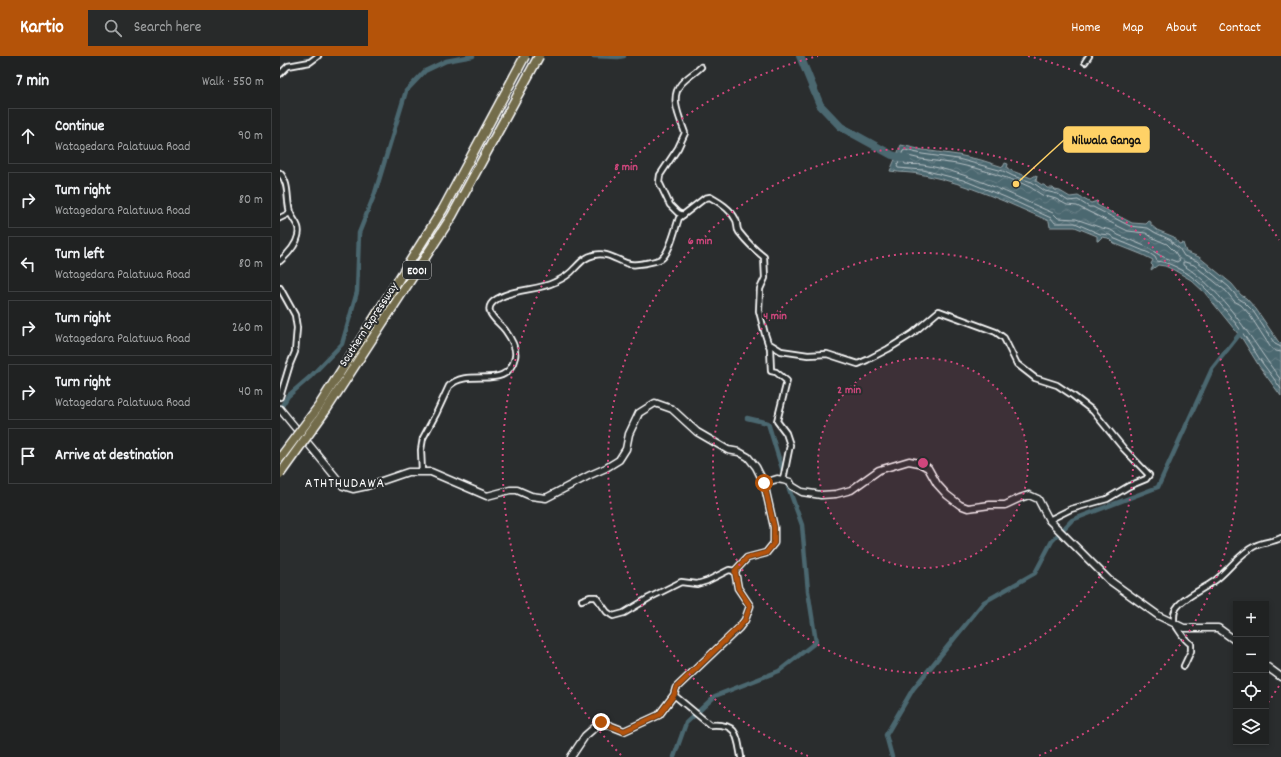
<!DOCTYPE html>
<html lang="en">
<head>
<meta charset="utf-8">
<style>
	body { margin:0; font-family:Dekko,sans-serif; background:#282a2a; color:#f1f3f6 }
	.controls { position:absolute; right:12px; bottom:12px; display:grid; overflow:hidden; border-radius:0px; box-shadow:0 2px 6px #0003 }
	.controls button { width:36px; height:36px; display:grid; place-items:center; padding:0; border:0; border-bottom:1px solid #3d3f40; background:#202222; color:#f1f3f6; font:20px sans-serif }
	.stop { position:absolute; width:12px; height:12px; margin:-9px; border:3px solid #b45309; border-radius:50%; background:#fff }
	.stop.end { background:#b45309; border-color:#fff; box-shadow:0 1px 4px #0008 }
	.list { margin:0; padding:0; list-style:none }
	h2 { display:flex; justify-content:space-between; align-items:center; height:52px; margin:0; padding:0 16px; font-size:17px }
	h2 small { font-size:13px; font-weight:400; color:#a2a4a5 }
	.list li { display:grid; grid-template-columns:26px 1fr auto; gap:12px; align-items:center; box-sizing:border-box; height:56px; margin:0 8px 8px; padding:0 8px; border:1px solid #3d3f40; border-radius:0px }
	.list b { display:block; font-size:15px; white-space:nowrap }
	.list p { margin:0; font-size:13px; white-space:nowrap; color:#a2a4a5 }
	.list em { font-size:13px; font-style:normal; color:#a2a4a5 }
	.icon { flex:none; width:22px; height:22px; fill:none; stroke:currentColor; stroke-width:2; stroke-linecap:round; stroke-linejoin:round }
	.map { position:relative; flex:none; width:1001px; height:701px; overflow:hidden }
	header { display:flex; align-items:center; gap:24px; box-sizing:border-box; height:56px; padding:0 20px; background:#b45309; color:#fff }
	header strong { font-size:19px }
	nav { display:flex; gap:22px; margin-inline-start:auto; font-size:14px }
	.search { width:280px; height:36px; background:#282a2a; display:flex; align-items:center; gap:10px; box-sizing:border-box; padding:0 14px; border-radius:0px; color:#a2a4a5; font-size:15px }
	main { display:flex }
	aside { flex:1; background:#202222 }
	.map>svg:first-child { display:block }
</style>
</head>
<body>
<header>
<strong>Kartio</strong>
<div class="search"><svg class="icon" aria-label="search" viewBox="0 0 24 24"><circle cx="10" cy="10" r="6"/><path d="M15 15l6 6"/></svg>Search here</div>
<nav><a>Home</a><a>Map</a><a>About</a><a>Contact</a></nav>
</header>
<main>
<aside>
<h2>7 min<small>Walk · 550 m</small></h2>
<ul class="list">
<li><svg class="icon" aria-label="ahead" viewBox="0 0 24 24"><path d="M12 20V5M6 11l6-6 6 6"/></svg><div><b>Continue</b><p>Watagedara Palatuwa Road</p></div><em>90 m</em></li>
<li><svg class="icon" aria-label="right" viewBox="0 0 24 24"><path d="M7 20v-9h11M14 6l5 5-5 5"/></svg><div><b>Turn right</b><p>Watagedara Palatuwa Road</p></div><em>80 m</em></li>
<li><svg class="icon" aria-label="left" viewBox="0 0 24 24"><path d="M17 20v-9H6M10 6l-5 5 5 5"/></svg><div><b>Turn left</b><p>Watagedara Palatuwa Road</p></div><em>80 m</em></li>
<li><svg class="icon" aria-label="right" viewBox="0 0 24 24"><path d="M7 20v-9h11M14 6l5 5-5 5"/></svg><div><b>Turn right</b><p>Watagedara Palatuwa Road</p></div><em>260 m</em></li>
<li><svg class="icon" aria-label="right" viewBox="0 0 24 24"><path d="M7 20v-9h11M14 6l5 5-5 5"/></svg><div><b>Turn right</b><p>Watagedara Palatuwa Road</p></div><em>40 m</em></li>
<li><svg class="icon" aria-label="arrive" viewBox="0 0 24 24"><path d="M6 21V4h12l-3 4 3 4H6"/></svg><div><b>Arrive at destination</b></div></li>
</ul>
</aside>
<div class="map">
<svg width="1001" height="701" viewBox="0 0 1001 701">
	<defs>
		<pattern id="water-waves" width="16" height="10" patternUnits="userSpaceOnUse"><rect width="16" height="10" fill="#4c6770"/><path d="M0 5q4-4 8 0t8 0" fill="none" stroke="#677e85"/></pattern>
	</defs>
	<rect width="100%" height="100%" fill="#2a2d2e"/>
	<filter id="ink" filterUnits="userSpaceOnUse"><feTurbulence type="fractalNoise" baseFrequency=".025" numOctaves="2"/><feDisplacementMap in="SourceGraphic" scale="8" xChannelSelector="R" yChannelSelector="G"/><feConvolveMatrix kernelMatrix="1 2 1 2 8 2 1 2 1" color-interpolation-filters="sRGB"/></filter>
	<g filter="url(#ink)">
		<path fill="url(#water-waves)" stroke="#94a4a9" d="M 621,89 L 643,94 L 678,99 L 701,104 L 723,111 L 725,107 L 728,108 L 727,112 C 734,117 743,118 751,122 L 756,119 L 757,120 L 756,125 L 762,129 L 764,129 L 767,132 L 773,132 L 775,134 L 780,135 L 790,141 L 798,140 L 811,147 L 817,145 L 817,149 L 852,167 L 866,168 L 869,165 L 871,166 L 871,169 L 877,174 L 894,181 L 899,188 L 903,187 L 906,196 L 919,201 L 952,228 L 961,239 L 966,242 L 976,253 L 998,285 L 1001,288 L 1001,340 L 979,310 L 963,284 L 925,237 L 911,224 L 894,214 L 885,210 L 878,209 L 871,214 L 873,210 L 871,208 L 873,204 L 863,199 L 833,187 L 828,182 L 822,181 L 818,185 L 817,185 L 817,180 L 795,171 L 770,171 L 769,165 C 728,147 689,128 644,119 C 633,116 621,117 610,115 Z"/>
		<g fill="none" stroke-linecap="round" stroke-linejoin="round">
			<g stroke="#b7c2c6" stroke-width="1">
				<path d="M 628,100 L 641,103 L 677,108 L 699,113 L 739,126 L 750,131 L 762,139 L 776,143 L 787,149 L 797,150 L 848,175 L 866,177 L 873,182 L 887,188 L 895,196 L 900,204 L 897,206 L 881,200 L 867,191 L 838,179 L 831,174 L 822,172 L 796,163 L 778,162 L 773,157 C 731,139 689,116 643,109 C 637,108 631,109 625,108 L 624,106 L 626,101 Z"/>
				<path d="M 1001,291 L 995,288 L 973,255 L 964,246 L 958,242 L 949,231 L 917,205 L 904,200 L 899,192 L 893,188 L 891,184 L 876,177 L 868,172 L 850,170 L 813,151 L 809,151 L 798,144 L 788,145 L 778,138 L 765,135 L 752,126 L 733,120 L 723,115 L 678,103 L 642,98 L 625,94 L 623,95 L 617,110 L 618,112 L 643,114 L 683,124 L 725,141 L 771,162 L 775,167 L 795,167 L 820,178 L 830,179 L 835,183 L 869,197 L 875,201 L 877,205 C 912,209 947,254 966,282 C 972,290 977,300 983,308 C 989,316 995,324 1001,333"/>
				<path d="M 1001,296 L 996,295 L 991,292 L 969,258 L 961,249 L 954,245 L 946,235 L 914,209 L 905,206 L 903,206 L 903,209 C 946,236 971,284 1001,324"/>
			</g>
			<g stroke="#4c6770" stroke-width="4.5">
				<path d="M 313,0 L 338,1 L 344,0"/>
				<path d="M 0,353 L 8,340 L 31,320 L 62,288 L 77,236 L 79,177 L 95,137 L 126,35 L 145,15 L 166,5 L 193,0"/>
				<path d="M 394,701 L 406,667 L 435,640 L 499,615 L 536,586 L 528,535 L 522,469 L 504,419 L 488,367 L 467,362"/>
				<path d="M 612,701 L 606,679 L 633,633 L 704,546 L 755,517 L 772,485 L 792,464 L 878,431 L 932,313 L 962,275"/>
			</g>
			<path stroke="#4c6770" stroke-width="8" d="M 520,0 L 540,49 L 561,71 L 612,99 L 627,103"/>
			<defs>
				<g id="street">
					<path d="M 805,6 L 809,0"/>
					<path d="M 421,11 C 415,17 407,21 401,28 C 389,42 400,62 405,77 L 398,92 L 380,119 L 379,126 L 390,149 L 398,157 L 403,159 L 425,142 L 430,141 C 439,146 451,153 456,164 C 458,168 456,172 459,176 C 466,185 475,194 484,201 L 485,222 L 480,233 L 479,255 L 485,278 L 488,287 L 501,295 L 528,299 L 547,298 L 578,308 L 587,304 L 608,293 L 632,278 L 659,255 L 716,276 L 724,282 L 737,308 L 755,322 L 777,329 L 792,339 L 813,355 L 844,393 L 869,419 L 866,423 L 849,430 L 827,443 L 791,453 L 769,464"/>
					<path d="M 0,18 L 8,10 L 30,6 L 38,0"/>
					<path d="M 0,117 C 10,128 6,143 10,156 C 13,165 21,169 18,180 C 16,190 8,198 0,205"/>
					<path d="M 0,162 L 10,157"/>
					<path d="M 0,232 L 15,259 L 17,272 L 15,296 L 10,308 L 0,341"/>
					<path d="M 488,287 L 490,292 L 491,315 L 496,316 L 507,325 L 497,365 L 506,377 L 510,389 L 503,424"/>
					<path d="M 142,416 L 141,394 L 143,382 L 156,358 L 169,330 C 189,310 227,337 235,301 C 237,293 230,281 225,274 C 218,265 199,254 217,243 C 235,232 257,235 275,226 C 282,223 290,218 295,212 C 301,206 305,201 314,199 C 327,196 335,203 346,207 C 353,210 359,208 366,207 C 371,206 377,205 381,203 C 390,197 395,173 399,162 L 403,159"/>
					<path d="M 302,544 L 310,541 L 316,541 L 327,556 L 333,560 L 344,557 L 369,542 L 401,526 L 417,528 L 427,525 L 449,514 L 455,515"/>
					<path d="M 904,610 L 911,595 L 911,588 C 903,583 900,575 894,567 C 894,561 893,555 898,550 C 905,541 923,533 933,526 C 948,516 958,498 975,490 C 983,486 993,486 1001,482"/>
					<path d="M 394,639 L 430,669 C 457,667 457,678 461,701"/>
				</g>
				<g id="secondary">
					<path d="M 0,353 L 63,430 L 73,433 L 87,430 L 128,416 L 151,416 L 207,440 L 230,434 L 237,434 L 251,440 L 266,442 L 310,419 L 326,412 L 339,404 L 346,393 L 349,378 L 359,357 L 375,347 L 392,353 L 417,376 L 448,394 L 459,396 L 468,401 L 476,411 L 484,427 L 497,423 L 503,424 L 510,426 L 512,430 L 522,436 L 541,439 L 556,438 L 571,434 L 599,414 L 629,405 L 639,407 L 648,412 L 657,428 L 667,439 L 680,449 L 688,452 L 710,449 L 725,449 L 740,442 L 749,439 L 758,443 L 769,464 L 829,524 L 879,560 L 904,572 L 938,572 L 956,585"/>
					<path d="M 986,610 L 1001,621"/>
					<path d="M 291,701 L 305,680 L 321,666 L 344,675 L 379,659 L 394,639 L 396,632 L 459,572 L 465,564 L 470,550 L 458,532 L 455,515 L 467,502 L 486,497 L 494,487 L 494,471 L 484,427"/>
				</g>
			</defs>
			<use href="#street" stroke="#fff" stroke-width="8"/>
			<use href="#secondary" stroke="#fff" stroke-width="9"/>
			<use href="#street" stroke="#2a2d2e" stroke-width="4.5"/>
			<use href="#secondary" stroke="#2a2d2e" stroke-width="6"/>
			<defs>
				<g id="highway-bridge">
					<path d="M 0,402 L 39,350 L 163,153 L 245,0"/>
					<path d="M 0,418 L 46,354 L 172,160 L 259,0"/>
				</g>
			</defs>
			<use href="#highway-bridge" stroke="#fff" stroke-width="11" stroke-linecap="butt"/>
			<use href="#highway-bridge" stroke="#736c4b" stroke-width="8"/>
		</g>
	</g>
	<g fill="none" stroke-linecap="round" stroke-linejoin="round" filter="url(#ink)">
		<path stroke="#b45309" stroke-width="5" d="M 321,666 L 344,675 L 379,659 L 394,639 L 396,632 L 458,572 L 465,564 L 470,550 L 458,532 L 455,515 L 467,502 L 486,497 L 494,487 L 494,471 L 484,427"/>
	</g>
	<circle cx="643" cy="407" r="105" fill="#ce467c" fill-opacity=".12"/>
	<g fill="none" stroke="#ce467c" stroke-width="2" stroke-dasharray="2 4">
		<circle cx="643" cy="407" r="105"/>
		<circle cx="643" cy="407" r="210"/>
		<path d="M528 700A315 315 0 1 1 758 700"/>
		<path d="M999 630A420 420 0 0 1 987 648M341 699A420 420 0 0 1 538 0M748 0A420 420 0 0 1 999 184"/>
	</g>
	<g text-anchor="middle" stroke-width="4" stroke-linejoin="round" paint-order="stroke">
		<rect fill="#2a2d2e" stroke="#bfc0c0" stroke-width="1" x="123" y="205" width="28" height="18" rx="3"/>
		<g font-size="11" font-weight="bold" fill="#fff">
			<text x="137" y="218">E001</text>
		</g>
		<g font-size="12" fill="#fff" stroke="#2a2d2e">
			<text transform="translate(88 268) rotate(-57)" y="4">Southern Expressway</text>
		</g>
		<g font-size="14" letter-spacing="1" fill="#fff" stroke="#2a2d2e">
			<text x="65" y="431">ATHTHUDAWA</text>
		</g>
	</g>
	<circle cx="643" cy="407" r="6" fill="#ce467c" stroke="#2a2d2e" stroke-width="2"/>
	<g font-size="12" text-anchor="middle" font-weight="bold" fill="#ce467c" stroke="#2a2d2e" stroke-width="4" stroke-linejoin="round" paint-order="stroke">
		<text x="346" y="114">8 min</text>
		<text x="420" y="188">6 min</text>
		<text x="495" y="263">4 min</text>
		<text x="569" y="337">2 min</text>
	</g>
	<path fill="none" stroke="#ffd166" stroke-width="1.5" d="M736 128L784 84"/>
	<circle fill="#ffd166" stroke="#2a2d2e" stroke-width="1.5" cx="736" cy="128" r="4"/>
	<rect fill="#ffd166" stroke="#ffd166" stroke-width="1.5" x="784" y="71" width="85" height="25" rx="4"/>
	<g font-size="13" text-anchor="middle" font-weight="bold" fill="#111">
		<text x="826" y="88">Nilwala Ganga</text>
	</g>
</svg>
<div class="controls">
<button>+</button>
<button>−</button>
<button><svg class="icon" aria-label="locate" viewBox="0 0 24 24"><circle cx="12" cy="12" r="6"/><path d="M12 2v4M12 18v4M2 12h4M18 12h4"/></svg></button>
<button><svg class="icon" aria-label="layers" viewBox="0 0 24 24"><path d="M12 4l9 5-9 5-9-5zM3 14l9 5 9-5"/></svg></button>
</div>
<div class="stop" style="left:484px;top:427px"></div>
<div class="stop end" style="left:321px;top:666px"></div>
</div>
</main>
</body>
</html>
